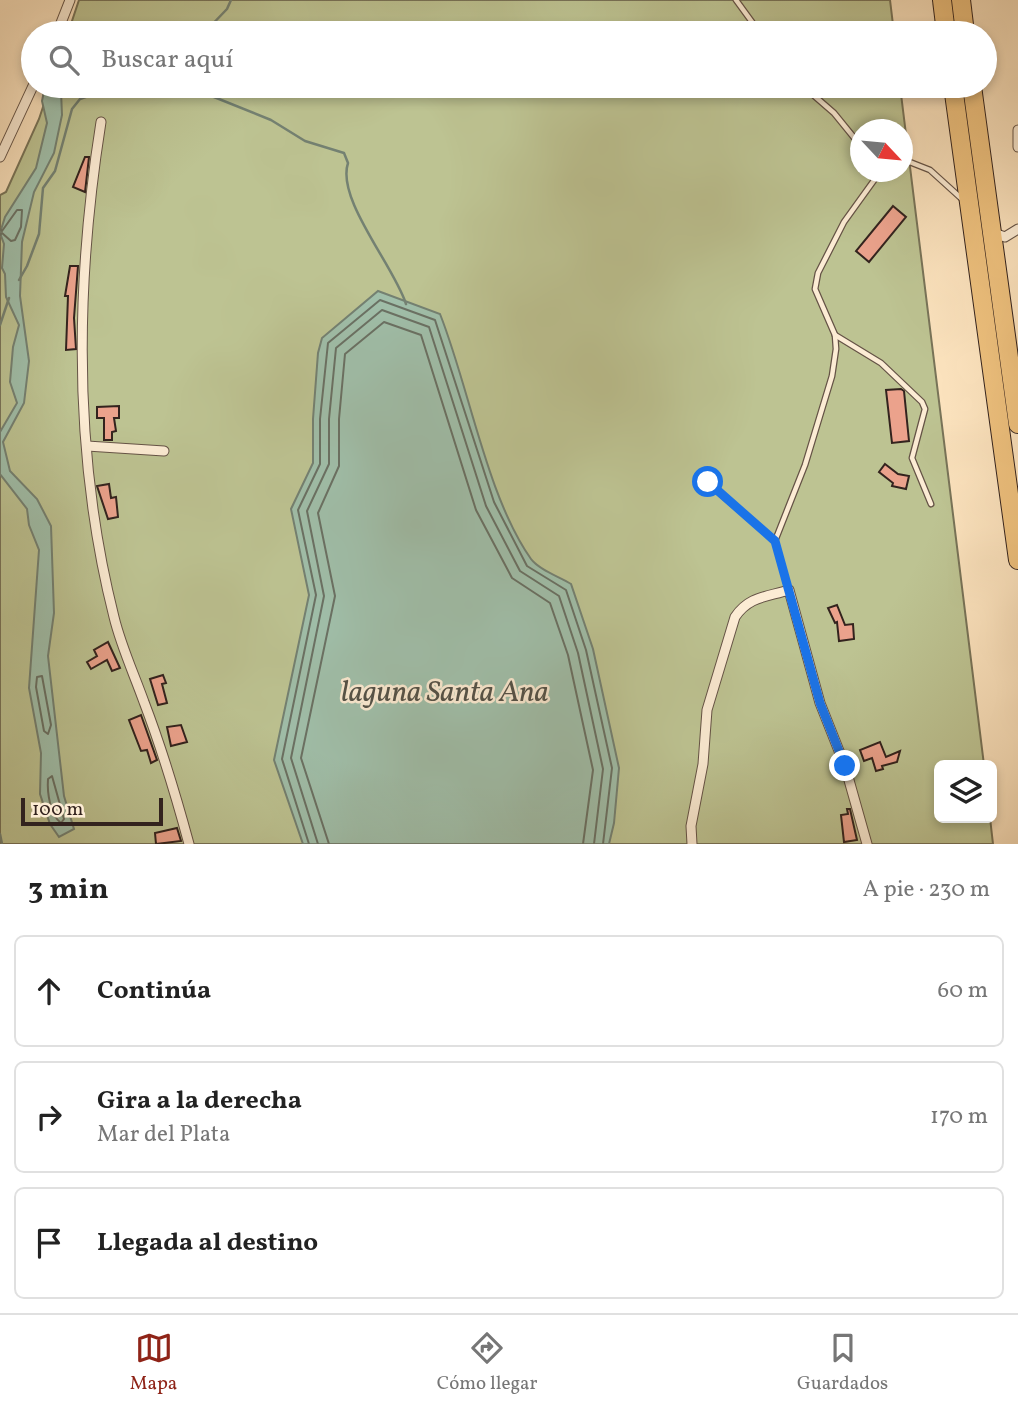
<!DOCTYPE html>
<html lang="es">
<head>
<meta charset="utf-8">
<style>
	body { margin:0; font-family:Vollkorn,serif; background:#f6f6f6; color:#222 }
	.controls { position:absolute; right:21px; bottom:21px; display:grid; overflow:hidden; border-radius:10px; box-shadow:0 4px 10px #0003 }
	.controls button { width:63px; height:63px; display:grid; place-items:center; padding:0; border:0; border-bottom:2px solid #e0e0e0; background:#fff; color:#222; font:35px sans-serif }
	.compass { position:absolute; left:850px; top:119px; width:63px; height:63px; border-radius:50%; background:#fff; box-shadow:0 4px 10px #0003; rotate:116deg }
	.scale { position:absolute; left:21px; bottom:18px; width:142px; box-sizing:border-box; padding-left:7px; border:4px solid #33231e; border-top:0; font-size:19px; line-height:24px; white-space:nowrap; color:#33231e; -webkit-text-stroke:5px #fcecd4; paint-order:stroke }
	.stop { position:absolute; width:21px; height:21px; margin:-16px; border:5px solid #1a73e8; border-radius:50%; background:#fff }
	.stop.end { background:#1a73e8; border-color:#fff; box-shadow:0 2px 7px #0008 }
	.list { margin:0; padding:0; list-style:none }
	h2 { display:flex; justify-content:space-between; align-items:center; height:91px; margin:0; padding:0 28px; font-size:30px }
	h2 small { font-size:23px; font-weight:400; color:#767676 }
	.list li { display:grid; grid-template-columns:46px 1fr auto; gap:21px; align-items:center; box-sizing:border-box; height:112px; margin:0 14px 14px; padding:0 14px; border:2px solid #e0e0e0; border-radius:10px }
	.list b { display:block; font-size:26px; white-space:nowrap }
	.list p { margin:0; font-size:23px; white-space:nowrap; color:#767676 }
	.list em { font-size:23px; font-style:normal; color:#767676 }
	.icon { flex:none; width:38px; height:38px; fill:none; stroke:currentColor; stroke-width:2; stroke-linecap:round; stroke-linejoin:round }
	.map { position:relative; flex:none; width:1018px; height:844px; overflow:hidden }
	.search { position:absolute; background:#fff; box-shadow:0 4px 10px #0003; left:21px; right:21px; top:21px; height:77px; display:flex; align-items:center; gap:18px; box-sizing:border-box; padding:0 24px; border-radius:38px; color:#767676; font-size:26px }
	.sheet { height:469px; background:#fff }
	nav { display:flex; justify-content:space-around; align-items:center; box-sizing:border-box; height:98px; border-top:2px solid #e0e0e0; background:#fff; font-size:19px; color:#767676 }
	nav a { display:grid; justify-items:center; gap:4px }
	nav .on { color:#8f2418 }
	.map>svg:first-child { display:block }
</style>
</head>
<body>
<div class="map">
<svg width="1018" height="844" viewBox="0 0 1018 844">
	<rect width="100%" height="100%" fill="#fbe2bd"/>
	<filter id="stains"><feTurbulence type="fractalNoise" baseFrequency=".00286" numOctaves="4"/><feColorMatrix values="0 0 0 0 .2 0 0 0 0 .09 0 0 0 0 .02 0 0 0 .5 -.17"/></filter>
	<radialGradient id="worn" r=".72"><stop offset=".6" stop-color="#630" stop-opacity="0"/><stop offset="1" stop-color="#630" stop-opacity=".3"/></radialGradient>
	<g fill="#bdc392" stroke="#787358" stroke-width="2" fill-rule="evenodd">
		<path d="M 79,0 L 890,0 L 894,33 L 68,33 Z"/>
		<path d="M 50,86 L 900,86 L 984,765 L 939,765 L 939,818 L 990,818 L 993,844 L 0,844 L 0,195 L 6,192 L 39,119 ZM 860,130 L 902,130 L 902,172 L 860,172 Z"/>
	</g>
	<g fill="#a0bfaa" stroke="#748172" stroke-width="2">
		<path d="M 45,86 L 65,86 L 61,91 L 62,115 L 54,153 L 34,192 L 22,242 L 20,296 L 29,361 L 24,403 L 3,442 L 10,471 L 37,499 L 51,526 L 54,613 L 48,656 L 64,796 L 74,829 L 59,837 L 50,824 L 40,794 L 41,753 L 29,688 L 39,550 L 29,525 L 27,509 L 0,474 L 0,432 L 17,403 L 10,382 L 13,347 L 19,325 L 6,297 L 5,274 L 2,268 L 4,244 L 0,233 L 5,217 L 36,168 L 47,123 L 42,101 Z"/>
		<path d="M 378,291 L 440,314 C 469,387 487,497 531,559 C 539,570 560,577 571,584 L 593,649 L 619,768 L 614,823 L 609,844 L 303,844 L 274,760 L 309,595 L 291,509 L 313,463 L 313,419 L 318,353 L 322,338 Z"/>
	</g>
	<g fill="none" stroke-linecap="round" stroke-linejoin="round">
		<g stroke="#6a7164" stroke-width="2">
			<path d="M 0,229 L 2,231 L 17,210 L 22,210 L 21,227 L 15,240 L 11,241 L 2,233 L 0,235"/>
			<path d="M 42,676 L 51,725 L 48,734 L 44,731 L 36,687 L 37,677 Z"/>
			<path d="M 52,776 L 64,819 L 61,823 C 50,815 47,792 48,779 Z"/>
			<path d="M 309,844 L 282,759 L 316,595 L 298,510 L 320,464 L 320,419 L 328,343 L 380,300 L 435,320 L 494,502 L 527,566 L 566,590 L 586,650 L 612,768 L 603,844"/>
			<path d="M 318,844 L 291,758 L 324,596 L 307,511 L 329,464 L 329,419 L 336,348 L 382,310 L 429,327 L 486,506 L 520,571 L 559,596 L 578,653 L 603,769 L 594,844"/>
			<path d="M 329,844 L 301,758 L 335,596 L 318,513 L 339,466 L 339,419 L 345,354 L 384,322 L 421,335 L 476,510 L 512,578 L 550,603 L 568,655 L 593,770 L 583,844"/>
		</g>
		<g stroke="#748172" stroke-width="2.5">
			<path d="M 204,33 L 227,9 L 231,0"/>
			<path d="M 199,86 L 204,93 L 271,120 L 305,141 L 344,153 L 348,163 C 336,199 394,266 406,304"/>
			<path d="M 100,93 L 144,91 L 152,86"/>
			<path d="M 19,280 L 27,266 L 39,234 L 43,188 L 55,171 L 72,109 L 80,99 L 94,94"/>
			<path d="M 0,325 L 9,298"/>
			<path d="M 0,834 L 2,844"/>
		</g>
	</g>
	<g fill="#eba28c" stroke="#33231e" stroke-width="2">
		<path d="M 85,157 L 89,157 L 85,192 L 73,187 Z"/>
		<path d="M 893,206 L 906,217 L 869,262 L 856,251 Z"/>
		<path d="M 70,266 L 78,266 L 74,318 L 76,349 L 66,350 L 68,296 L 65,296 Z"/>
		<path d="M 901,389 L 904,391 L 909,441 L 892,443 L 886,390 Z"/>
		<path d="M 119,406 L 119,418 L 114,418 L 116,431 L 112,432 L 112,440 L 104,440 L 104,418 L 97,418 L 97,407 Z"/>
		<path d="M 885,464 L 898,474 L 909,476 L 906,489 L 892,486 L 893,483 L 879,472 Z"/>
		<path d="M 109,484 L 111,498 L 116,497 L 118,517 L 108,519 L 97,486 Z"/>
		<path d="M 837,605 L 845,625 L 853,624 L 854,639 L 839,641 L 837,622 L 835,623 L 828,608 Z"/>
		<path d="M 108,642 L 120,668 L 112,671 L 107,660 L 91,669 L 87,662 L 97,656 L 94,650 Z"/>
		<path d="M 163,675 L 166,683 L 162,684 L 167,703 L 158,705 L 150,679 Z"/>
		<path d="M 141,715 L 157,760 L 151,763 L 147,750 L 141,751 L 129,720 Z"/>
		<path d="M 181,725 L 187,742 L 171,746 L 167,727 Z"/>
		<path d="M 880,742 L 886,757 L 900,751 L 897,762 L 882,766 L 883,769 L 876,771 L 872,758 L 864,761 L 860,750 Z"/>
		<path d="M 847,809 L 850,809 L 857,840 L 844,842 L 841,815 L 848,814 Z"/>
		<path d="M 177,828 L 181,841 L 156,844 L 155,833 Z"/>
	</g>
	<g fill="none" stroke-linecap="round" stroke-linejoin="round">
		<defs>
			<g id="lane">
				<path d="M 736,0 L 760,33"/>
				<path d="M 803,86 L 834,113 L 860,145"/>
				<path d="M 902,159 L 930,170 L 962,199"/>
				<path d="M 835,335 L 881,363 L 922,402 L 925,409 L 912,458 L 931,504"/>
				<path d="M 707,482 L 774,540"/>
				<path d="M 788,589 L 775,541 L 805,465 L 832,376 L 836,349 L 835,335 L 815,289 L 818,273 L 844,222 L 880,172"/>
			</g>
			<g id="street">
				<path d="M 57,33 L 70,0"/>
				<path d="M 101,122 C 75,286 73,455 114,617 C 121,646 134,674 144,702 C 162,749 176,796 189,844"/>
				<path d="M 1018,130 L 1018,147"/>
				<path d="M 0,157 L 33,86"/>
				<path d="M 991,232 L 1005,237 L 1018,229"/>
				<path d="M 87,446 L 164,451"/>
				<path d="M 692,844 L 691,826 L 703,764 L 707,710 L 735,617 C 749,596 767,597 789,590 L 820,703 L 845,766 L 867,844"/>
			</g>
			<g id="highway">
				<path d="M 942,0 L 946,33"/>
				<path d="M 961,0 L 965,33"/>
				<path d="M 953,86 L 1018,560"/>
				<path d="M 972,86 L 1018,424"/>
			</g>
		</defs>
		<use href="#lane" stroke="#655346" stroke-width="7"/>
		<use href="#street" stroke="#655346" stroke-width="11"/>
		<use href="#highway" stroke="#33231e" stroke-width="20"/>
		<use href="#lane" stroke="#fcecd4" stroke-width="4.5"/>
		<use href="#street" stroke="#fcecd4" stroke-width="9"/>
		<use href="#highway" stroke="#eec17e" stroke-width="18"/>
	</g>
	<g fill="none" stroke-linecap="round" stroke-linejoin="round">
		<path stroke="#1a73e8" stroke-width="9" d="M 708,482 L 775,541 L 820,703 L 845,766"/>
	</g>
	<g text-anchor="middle" stroke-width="5" stroke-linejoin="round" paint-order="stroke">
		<g font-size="30" font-style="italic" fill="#545248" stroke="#fcecd4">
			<text x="445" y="701">laguna Santa Ana</text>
		</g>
	</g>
	<rect width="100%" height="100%" filter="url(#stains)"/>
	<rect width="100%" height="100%" fill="url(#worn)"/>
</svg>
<div class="controls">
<button><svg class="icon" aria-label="layers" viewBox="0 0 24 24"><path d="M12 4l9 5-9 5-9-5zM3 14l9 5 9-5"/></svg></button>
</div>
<svg class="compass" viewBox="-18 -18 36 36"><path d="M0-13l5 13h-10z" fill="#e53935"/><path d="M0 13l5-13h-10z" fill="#767676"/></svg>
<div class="scale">100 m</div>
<div class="stop" style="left:708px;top:482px"></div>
<div class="stop end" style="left:845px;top:766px"></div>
<div class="search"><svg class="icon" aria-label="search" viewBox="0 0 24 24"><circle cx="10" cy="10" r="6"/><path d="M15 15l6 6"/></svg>Buscar aquí</div>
</div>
<section class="sheet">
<h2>3 min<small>A pie · 230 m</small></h2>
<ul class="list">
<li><svg class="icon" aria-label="ahead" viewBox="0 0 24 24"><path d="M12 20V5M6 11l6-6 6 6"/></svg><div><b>Continúa</b></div><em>60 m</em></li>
<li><svg class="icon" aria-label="right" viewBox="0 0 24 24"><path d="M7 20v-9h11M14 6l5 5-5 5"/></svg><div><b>Gira a la derecha</b><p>Mar del Plata</p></div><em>170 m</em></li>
<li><svg class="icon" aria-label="arrive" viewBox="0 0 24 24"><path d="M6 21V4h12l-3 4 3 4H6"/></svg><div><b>Llegada al destino</b></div></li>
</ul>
</section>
<nav>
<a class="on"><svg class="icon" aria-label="map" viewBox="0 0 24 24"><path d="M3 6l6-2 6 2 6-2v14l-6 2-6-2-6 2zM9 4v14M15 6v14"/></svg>Mapa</a>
<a><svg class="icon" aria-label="directions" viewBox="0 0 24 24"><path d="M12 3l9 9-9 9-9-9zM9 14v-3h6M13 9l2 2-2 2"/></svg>Cómo llegar</a>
<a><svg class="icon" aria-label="saved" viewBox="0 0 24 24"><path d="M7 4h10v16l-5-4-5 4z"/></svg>Guardados</a>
</nav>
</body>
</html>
